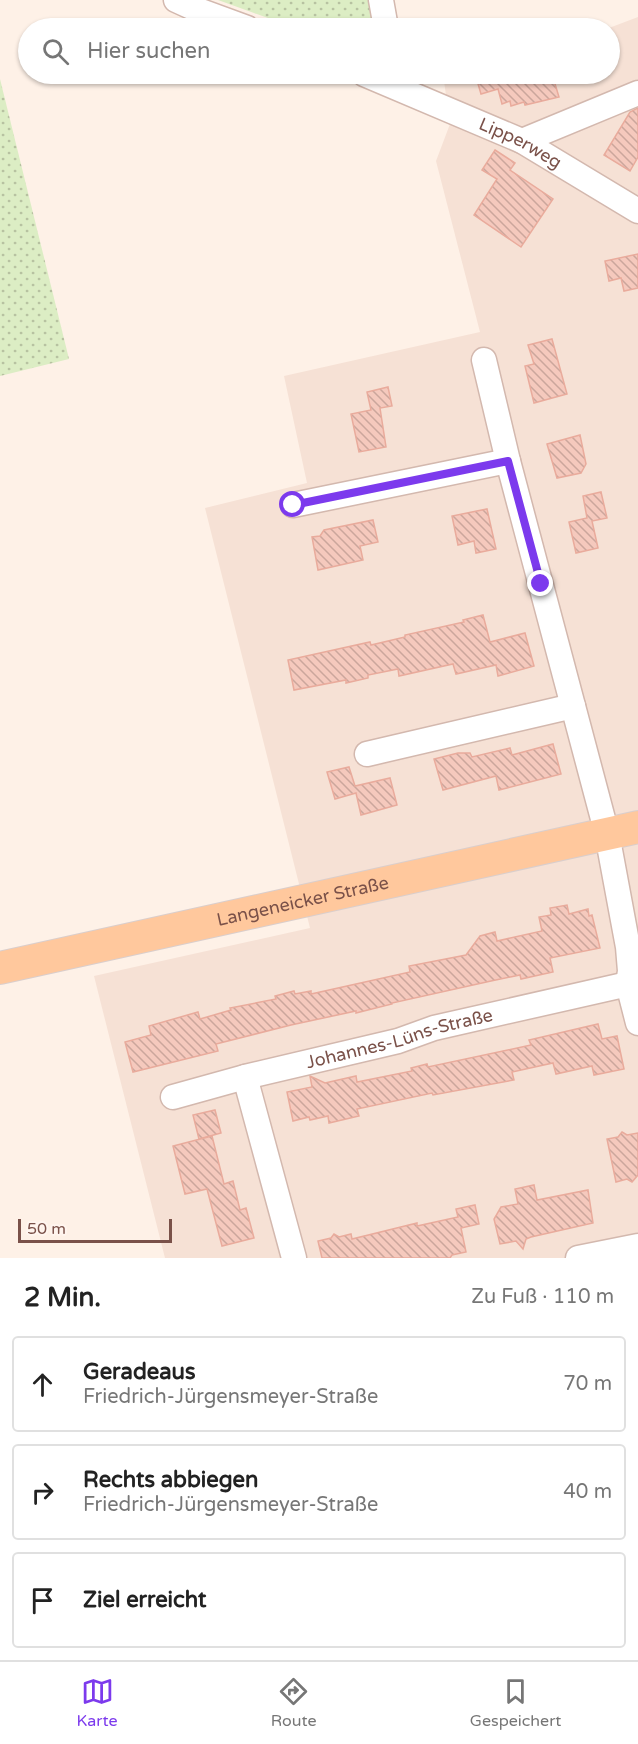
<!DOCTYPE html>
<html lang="de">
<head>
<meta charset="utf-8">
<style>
	body { margin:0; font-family:"Varela Round",sans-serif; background:#f2f2f2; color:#222 }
	.scale { position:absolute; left:18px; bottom:15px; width:154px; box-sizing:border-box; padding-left:6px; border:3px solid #7a5149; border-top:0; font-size:16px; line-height:21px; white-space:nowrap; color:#7a5149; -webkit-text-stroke:4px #fff5ef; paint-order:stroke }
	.stop { position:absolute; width:18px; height:18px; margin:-14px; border:4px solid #7c3aed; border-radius:50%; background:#fff }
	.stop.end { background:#7c3aed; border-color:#fff; box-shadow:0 2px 6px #0008 }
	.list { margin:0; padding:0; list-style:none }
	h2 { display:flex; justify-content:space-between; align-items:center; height:78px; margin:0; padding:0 24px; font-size:26px }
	h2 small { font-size:20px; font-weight:400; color:#767676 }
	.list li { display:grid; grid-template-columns:39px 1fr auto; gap:18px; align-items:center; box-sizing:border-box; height:96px; margin:0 12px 12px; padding:0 12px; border:2px solid #e0e0e0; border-radius:6px }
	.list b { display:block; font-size:22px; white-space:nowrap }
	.list p { margin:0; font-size:20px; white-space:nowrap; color:#767676 }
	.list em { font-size:20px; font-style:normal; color:#767676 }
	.icon { flex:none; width:33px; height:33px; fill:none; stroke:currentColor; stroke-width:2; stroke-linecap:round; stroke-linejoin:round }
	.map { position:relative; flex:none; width:638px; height:1258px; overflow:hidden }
	.search { position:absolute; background:#fff; box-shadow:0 2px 4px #0004; left:18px; right:18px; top:18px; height:66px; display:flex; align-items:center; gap:15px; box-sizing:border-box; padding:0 21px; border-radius:33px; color:#767676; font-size:22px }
	.sheet { height:402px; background:#fff }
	nav { display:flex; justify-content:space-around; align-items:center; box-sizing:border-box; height:84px; border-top:2px solid #e0e0e0; background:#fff; font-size:16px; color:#767676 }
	nav a { display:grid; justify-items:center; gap:3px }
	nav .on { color:#7c3aed }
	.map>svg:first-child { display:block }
</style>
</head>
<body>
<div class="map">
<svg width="638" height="1258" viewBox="0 0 638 1258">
	<defs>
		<pattern id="grass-dots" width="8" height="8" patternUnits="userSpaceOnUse" patternTransform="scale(1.5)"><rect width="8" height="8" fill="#dcedc4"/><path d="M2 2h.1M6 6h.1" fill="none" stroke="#b7c2a1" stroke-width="1.8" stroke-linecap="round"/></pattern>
		<pattern id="building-back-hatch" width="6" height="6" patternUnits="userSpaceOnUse" patternTransform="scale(1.5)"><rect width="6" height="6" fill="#f5c9bd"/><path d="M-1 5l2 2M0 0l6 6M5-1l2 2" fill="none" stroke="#cba69c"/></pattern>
	</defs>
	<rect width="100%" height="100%" fill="#fef1e7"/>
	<path fill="#f6e1d5" d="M 638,17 L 638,1258 L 165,1258 L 94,976 L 310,928 L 205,508 L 307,483 L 284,376 L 480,332 L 436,161 L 450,124 L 444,81 L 470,74 L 610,74 L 609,28 Z"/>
	<g fill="url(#grass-dots)">
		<path d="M 218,0 L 370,0 L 375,28 L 296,28 Z"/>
		<path d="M 0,79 L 69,359 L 0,376 Z"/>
	</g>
	<g fill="url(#building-back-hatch)" stroke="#e9ab9c" stroke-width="1.5">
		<path d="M 486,74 L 494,74 L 496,81 L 519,74 L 552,74 L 559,97 L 525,105 L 524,102 L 511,106 L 510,101 L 502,104 L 498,89 L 481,94 L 476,77 Z"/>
		<path d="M 638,108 L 638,157 L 630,171 L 604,155 L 630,112 Z"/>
		<path d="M 495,150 L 515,163 L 510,170 L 553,199 L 521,247 L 474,215 L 497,179 L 482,170 Z"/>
		<path d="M 638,254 L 638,288 L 624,291 L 621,278 L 609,281 L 605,261 Z"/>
		<path d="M 552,339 L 567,394 L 534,403 L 525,366 L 534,364 L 528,345 Z"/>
		<path d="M 388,387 L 392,406 L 380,408 L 386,447 L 359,452 L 351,414 L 371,410 L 367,392 Z"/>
		<path d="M 580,435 L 586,464 L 581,473 L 557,478 L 547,444 Z"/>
		<path d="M 601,492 L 607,518 L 592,521 L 598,548 L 576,553 L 569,522 L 587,518 L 583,496 Z"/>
		<path d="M 487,509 L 496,549 L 476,553 L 474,541 L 458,545 L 452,516 Z"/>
		<path d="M 373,520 L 378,542 L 360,546 L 363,560 L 318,570 L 312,537 L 320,536 L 324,530 Z"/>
		<path d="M 483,615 L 490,642 L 525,633 L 534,666 L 498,676 L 496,665 L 456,674 L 453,664 L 399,676 L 398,669 L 368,675 L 368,678 L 346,683 L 346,680 L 294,690 L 288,660 L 370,642 L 371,645 L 405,637 L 405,635 L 464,622 L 463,620 Z"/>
		<path d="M 553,744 L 561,774 L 499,790 L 496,776 L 443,790 L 434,759 L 458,753 L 470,753 L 472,757 L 510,748 L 512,755 Z"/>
		<path d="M 349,767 L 355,786 L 390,778 L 397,805 L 361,815 L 356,793 L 335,799 L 327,772 Z"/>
		<path d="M 567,905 L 569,914 L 588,909 L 589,916 L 592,915 L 600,948 L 550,958 L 553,972 L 521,979 L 520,975 L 491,981 L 392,1003 L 392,1004 L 356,1013 L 356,1011 L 291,1025 L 216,1044 L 218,1051 L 133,1072 L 125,1042 L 151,1035 L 149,1026 L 198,1012 L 200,1019 L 231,1010 L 230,1008 L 276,999 L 275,996 L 294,991 L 295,994 L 311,991 L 311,994 L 410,972 L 409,966 L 466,955 L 480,936 L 495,932 L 497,941 L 542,931 L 539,917 L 551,915 L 550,908 Z"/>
		<path d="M 598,1024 L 602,1039 L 617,1036 L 624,1069 L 594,1075 L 592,1066 L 556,1074 L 553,1063 L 512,1072 L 514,1080 L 433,1095 L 432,1093 L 357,1109 L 359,1116 L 329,1123 L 328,1116 L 310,1120 L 309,1117 L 293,1121 L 287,1092 L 312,1087 L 310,1076 L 325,1083 L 356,1076 L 357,1082 L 412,1071 L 411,1068 L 427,1064 L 428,1067 L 531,1045 L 529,1040 Z"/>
		<path d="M 215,1110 L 221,1133 L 199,1139 L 193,1115 Z"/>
		<path d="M 622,1132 L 627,1135 L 638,1133 L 638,1175 L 632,1182 L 627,1179 L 616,1182 L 607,1139 L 618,1137 Z"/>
		<path d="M 212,1136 L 224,1184 L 233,1181 L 240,1210 L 246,1208 L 254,1238 L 222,1246 L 207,1189 L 185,1194 L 173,1146 Z"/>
		<path d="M 534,1185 L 537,1200 L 588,1190 L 593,1223 L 531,1237 L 526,1239 L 523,1249 L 516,1241 L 500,1244 L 494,1219 L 501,1207 L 518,1204 L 515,1189 Z"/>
		<path d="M 475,1205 L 479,1224 L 461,1228 L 466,1252 L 452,1255 L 450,1258 L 322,1258 L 318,1241 L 331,1238 L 334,1234 L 339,1237 L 351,1234 L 352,1239 L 417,1223 L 417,1226 L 458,1217 L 456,1209 Z"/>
	</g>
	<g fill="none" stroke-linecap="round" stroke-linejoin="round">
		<defs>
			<g id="minor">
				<path d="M 176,0 L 198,10 L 247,28"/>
				<path d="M 381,0 L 386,28"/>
				<path id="s1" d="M 364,74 L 522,141 L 638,211"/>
				<path d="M 522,141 L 638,93"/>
				<path d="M 484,360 L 508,461 L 607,834 L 628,947 L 630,971 L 628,984 L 638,1023"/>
				<path d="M 293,505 L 508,461"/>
				<path d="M 367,754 L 573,706"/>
				<path d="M 245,1077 L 294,1258"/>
				<path id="s2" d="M 173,1097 L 245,1077 L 398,1041 L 434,1028 L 628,984"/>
				<path d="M 578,1258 L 638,1246"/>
			</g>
			<g id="major">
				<path id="s3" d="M 0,968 L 638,827"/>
			</g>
		</defs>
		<use href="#minor" stroke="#d3b8ae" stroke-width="27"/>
		<use href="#major" stroke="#dacecc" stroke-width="34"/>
		<use href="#minor" stroke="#fff" stroke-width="24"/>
		<use href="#major" stroke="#ffc89d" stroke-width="32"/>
	</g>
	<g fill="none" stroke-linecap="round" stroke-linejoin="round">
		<path stroke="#7c3aed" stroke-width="8" d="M 293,505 L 508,461 L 541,584"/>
	</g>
	<g text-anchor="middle" stroke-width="5" stroke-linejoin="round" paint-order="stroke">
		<g font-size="18" fill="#7a5149" stroke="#fff5ef">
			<text dy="6" stroke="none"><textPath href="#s1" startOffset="171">Lipperweg</textPath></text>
			<text dy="6" stroke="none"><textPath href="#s3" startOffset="310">Langeneicker Straße</textPath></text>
			<text dy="6" stroke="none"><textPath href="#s2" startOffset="234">Johannes-Lüns-Straße</textPath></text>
		</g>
	</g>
</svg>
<div class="scale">50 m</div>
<div class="stop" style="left:293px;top:505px"></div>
<div class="stop end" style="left:541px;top:584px"></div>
<div class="search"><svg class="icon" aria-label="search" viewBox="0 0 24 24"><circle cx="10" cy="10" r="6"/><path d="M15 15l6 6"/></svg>Hier suchen</div>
</div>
<section class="sheet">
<h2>2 Min.<small>Zu Fuß · 110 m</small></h2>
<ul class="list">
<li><svg class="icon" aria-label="ahead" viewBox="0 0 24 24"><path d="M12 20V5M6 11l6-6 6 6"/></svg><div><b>Geradeaus</b><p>Friedrich-Jürgensmeyer-Straße</p></div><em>70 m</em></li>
<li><svg class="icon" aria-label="right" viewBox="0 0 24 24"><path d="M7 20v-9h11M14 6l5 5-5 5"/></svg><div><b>Rechts abbiegen</b><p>Friedrich-Jürgensmeyer-Straße</p></div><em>40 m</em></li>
<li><svg class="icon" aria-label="arrive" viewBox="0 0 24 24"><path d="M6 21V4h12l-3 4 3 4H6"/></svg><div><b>Ziel erreicht</b></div></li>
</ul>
</section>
<nav>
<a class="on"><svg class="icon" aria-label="map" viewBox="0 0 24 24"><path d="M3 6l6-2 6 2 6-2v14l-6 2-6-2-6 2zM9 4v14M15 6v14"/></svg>Karte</a>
<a><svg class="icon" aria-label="directions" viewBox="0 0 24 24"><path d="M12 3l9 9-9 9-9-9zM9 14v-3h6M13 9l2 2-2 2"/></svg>Route</a>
<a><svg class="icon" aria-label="saved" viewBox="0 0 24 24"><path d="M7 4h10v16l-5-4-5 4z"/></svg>Gespeichert</a>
</nav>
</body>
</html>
